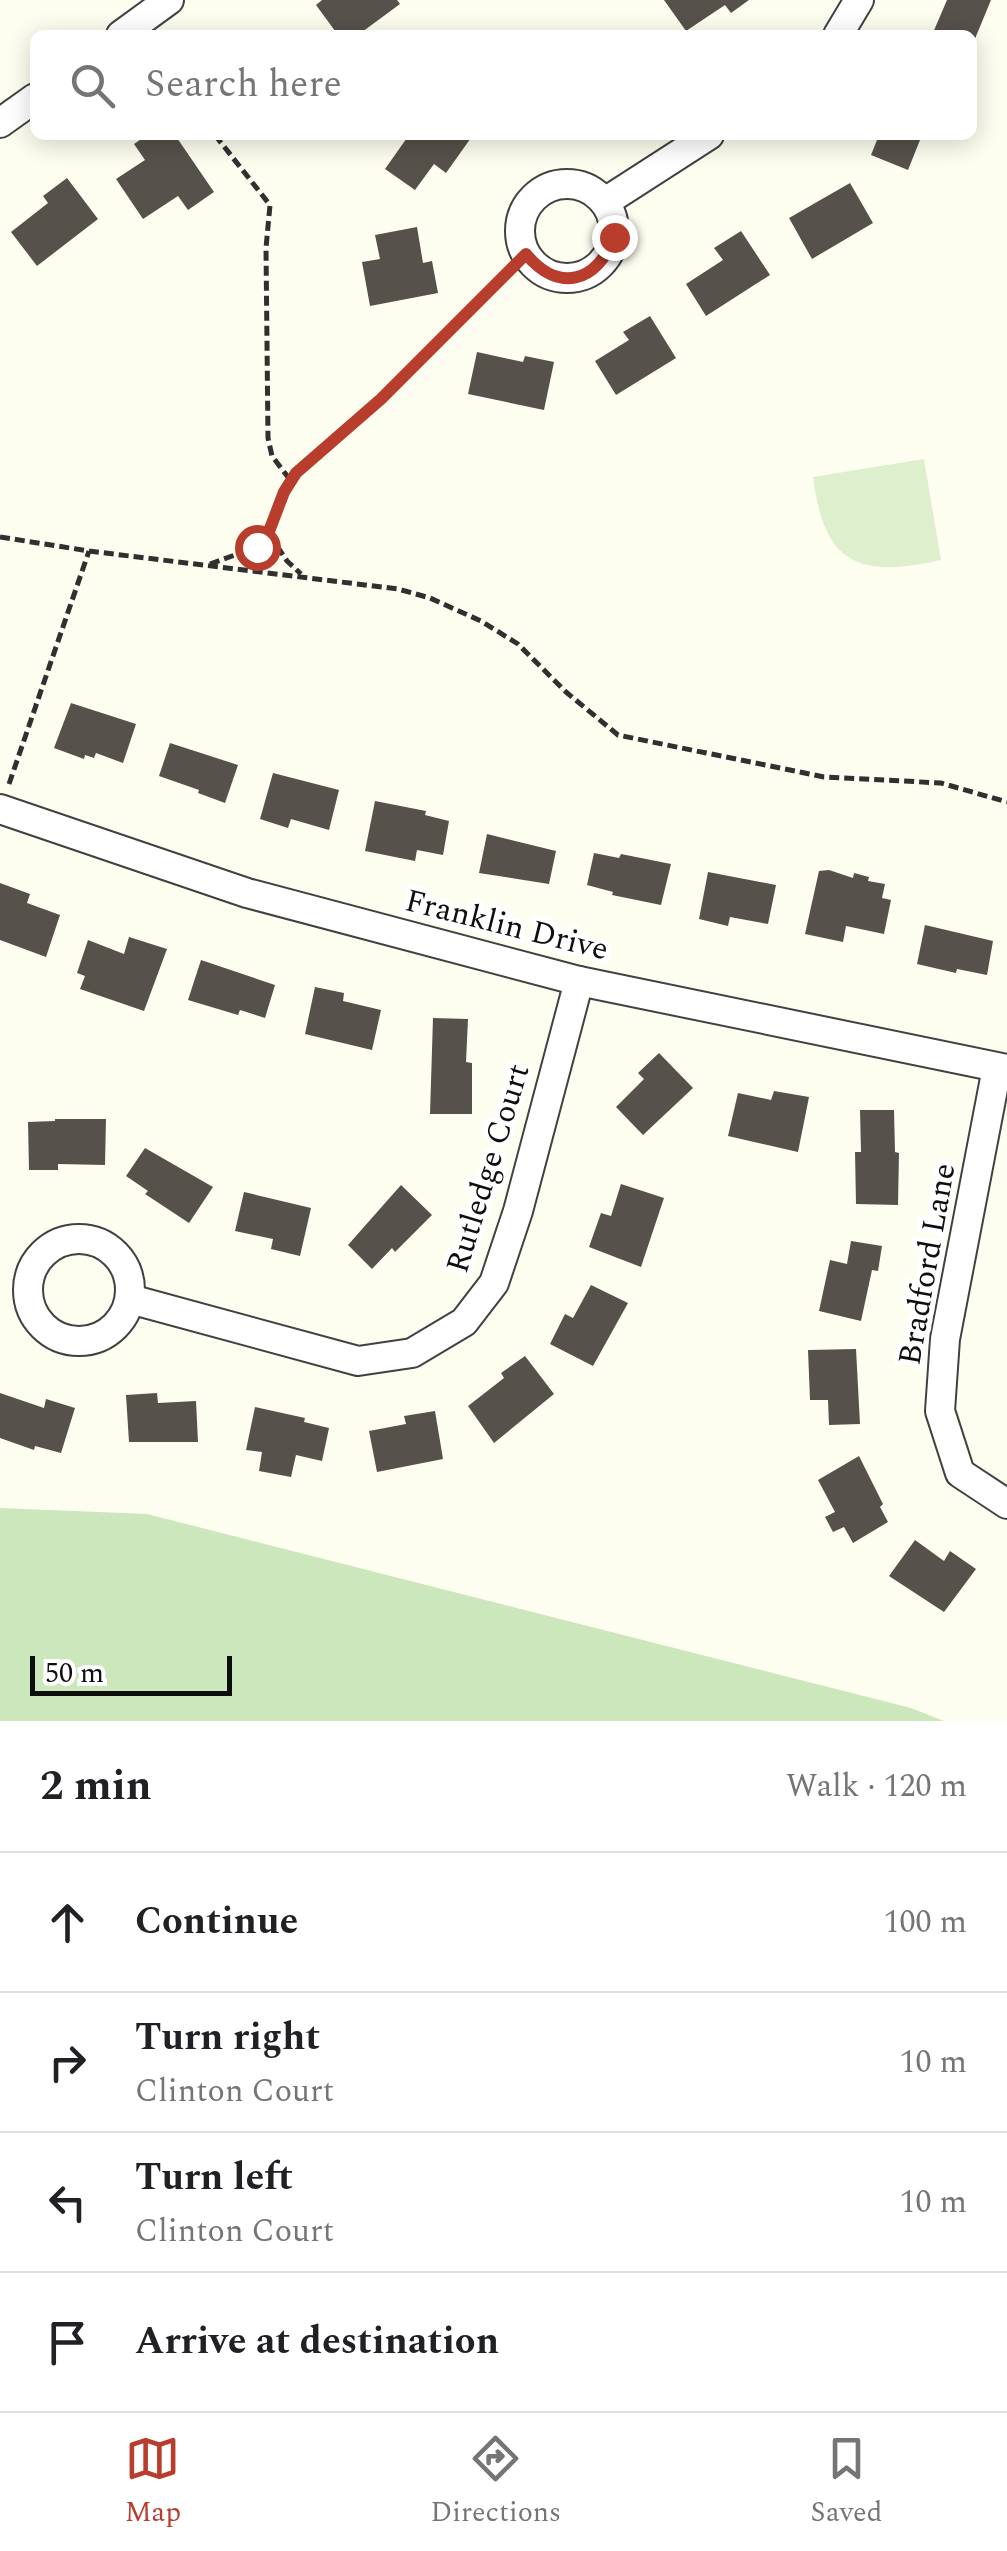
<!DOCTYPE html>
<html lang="en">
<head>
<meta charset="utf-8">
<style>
	body { margin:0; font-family:Spectral,serif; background:#f6f6f6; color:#202124 }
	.scale { position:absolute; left:30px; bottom:25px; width:202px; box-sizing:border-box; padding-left:10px; border:5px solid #0e0e0e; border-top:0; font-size:28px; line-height:35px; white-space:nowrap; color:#0e0e0e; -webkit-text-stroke:8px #fff; paint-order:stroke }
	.stop { position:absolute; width:30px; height:30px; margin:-22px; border:8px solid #b83d2c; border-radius:50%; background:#fff }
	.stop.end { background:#b83d2c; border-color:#fff; box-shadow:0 2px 10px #0008 }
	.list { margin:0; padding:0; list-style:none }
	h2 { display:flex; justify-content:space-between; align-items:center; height:130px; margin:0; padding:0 40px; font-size:42px }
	h2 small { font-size:32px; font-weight:400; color:#757577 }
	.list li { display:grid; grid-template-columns:65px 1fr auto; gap:30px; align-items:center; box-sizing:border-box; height:140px; padding:0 40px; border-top:2px solid #e0e0e0 }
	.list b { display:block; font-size:38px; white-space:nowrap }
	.list p { margin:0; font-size:32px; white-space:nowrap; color:#757577 }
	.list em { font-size:32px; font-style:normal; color:#757577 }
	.icon { flex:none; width:55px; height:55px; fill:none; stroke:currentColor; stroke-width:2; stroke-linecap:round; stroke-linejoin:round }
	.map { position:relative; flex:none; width:1007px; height:1721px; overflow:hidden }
	.search { position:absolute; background:#fff; box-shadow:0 5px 25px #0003; left:30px; right:30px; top:30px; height:110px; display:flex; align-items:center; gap:25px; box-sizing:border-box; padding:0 35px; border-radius:15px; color:#757577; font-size:38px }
	.sheet { height:690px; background:#fff }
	nav { display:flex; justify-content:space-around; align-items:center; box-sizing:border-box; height:140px; border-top:2px solid #e0e0e0; background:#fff; font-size:28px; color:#757577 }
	nav a { display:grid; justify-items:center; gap:5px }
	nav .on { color:#b83d2c }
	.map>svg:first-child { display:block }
</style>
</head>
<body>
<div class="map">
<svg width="1007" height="1721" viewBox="0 0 1007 1721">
	<rect width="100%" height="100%" fill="#fefef0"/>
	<path fill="#cbe7bb" d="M 0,1508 L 147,1514 L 911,1708 L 944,1721 L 0,1721 Z"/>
	<path fill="#ddefcd" d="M 924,459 L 941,560 C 860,578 824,566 813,477 Z"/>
	<g fill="#57514b">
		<path d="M 322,0 L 397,0 L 400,4 L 358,35 L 338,35 L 316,5 Z"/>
		<path d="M 664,0 L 749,0 L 731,13 L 725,5 L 686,31 Z"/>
		<path d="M 947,0 L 991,0 L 972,46 L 972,35 L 932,35 Z"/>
		<path d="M 147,135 L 175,135 L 214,192 L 188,210 L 178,196 L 143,219 L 116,179 L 145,160 L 134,144 Z"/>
		<path d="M 409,135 L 473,135 L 446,173 L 434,164 L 415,190 L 385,169 Z"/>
		<path d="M 879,135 L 922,135 L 908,170 L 871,155 Z"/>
		<path d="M 67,178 L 98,219 L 37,266 L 11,232 L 48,203 L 43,196 Z"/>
		<path d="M 850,183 L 873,223 L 812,259 L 789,218 Z"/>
		<path d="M 417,227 L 423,263 L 432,261 L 438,293 L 370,306 L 362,262 L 380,259 L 375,235 Z"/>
		<path d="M 741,231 L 770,275 L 706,316 L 686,284 L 723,260 L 714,248 Z"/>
		<path d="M 650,316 L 676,358 L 616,395 L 595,361 L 629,340 L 623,332 Z"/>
		<path d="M 477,352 L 523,362 L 525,356 L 554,362 L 544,410 L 468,394 Z"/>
		<path d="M 71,703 L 136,724 L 123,763 L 96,753 L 94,758 L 85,755 L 84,759 L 54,748 Z"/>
		<path d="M 170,743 L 238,765 L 225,803 L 198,793 L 199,790 L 159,776 Z"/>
		<path d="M 273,773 L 339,790 L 329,830 L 291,819 L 288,828 L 260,819 Z"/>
		<path d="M 375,801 L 426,811 L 425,815 L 449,821 L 443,855 L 417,850 L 415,861 L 365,851 Z"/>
		<path d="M 487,834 L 556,851 L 549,884 L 479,873 Z"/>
		<path d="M 594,853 L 619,858 L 621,854 L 671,864 L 661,905 L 612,895 L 613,892 L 587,885 Z"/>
		<path d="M 829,870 L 853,878 L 854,873 L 869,877 L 868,881 L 885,884 L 882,898 L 891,900 L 884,934 L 846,926 L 843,942 L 805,934 L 819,871 Z"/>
		<path d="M 708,872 L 776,885 L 768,924 L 730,917 L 728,926 L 699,919 Z"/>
		<path d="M 0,883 L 30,894 L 27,903 L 60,915 L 46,957 L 0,940 Z"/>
		<path d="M 925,925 L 993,941 L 987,975 L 957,969 L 956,973 L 917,964 Z"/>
		<path d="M 129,937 L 167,949 L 144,1011 L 80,989 L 85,976 L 77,973 L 88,940 L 124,954 Z"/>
		<path d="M 201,960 L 275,985 L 265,1018 L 240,1010 L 238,1015 L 188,1000 Z"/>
		<path d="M 315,987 L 344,993 L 343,1001 L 381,1010 L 372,1050 L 305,1034 Z"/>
		<path d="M 433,1018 L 468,1019 L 466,1062 L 472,1063 L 472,1114 L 430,1114 Z"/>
		<path d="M 659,1053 L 693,1088 L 643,1135 L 616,1107 L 644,1079 L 638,1073 Z"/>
		<path d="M 774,1091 L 809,1097 L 798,1152 L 728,1136 L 738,1093 L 771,1100 Z"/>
		<path d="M 860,1110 L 894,1110 L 895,1152 L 899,1153 L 898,1205 L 856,1204 L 855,1152 L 861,1152 Z"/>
		<path d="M 55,1119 L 106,1119 L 105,1165 L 58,1164 L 58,1170 L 29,1170 L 28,1122 L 55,1121 Z"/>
		<path d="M 145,1148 L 213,1187 L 189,1223 L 145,1194 L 148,1191 L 126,1176 Z"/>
		<path d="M 621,1184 L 664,1198 L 641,1267 L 589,1247 L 601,1213 L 611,1216 Z"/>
		<path d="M 401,1185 L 432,1215 L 395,1252 L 392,1248 L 372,1269 L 348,1245 Z"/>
		<path d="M 244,1192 L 311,1208 L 300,1256 L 271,1249 L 273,1239 L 235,1231 Z"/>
		<path d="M 851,1241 L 882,1246 L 878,1271 L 872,1270 L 861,1321 L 819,1311 L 830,1260 L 847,1264 Z"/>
		<path d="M 591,1285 L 628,1303 L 593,1366 L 550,1344 L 565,1314 L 573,1318 Z"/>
		<path d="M 856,1349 L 860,1424 L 829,1425 L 828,1400 L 810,1400 L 808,1350 Z"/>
		<path d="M 525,1356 L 554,1394 L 494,1443 L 468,1406 L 504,1378 L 501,1373 Z"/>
		<path d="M 0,1393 L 44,1408 L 46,1399 L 75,1408 L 61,1453 L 35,1446 L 34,1450 L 0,1438 Z"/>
		<path d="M 157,1393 L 158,1403 L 196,1401 L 198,1442 L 129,1442 L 126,1395 Z"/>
		<path d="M 255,1407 L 305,1418 L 304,1422 L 329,1428 L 322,1461 L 296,1455 L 291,1477 L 259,1471 L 262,1452 L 246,1450 Z"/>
		<path d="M 435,1411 L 443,1459 L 377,1472 L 369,1431 L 406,1424 L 404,1416 Z"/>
		<path d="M 859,1456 L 883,1504 L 880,1507 L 888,1522 L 853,1543 L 844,1527 L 833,1532 L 825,1517 L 835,1512 L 818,1480 Z"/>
		<path d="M 915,1540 L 944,1561 L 950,1551 L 976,1569 L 944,1612 L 889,1576 Z"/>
	</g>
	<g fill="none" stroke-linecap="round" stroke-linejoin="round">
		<defs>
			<g id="street">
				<path d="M 121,35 L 169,0"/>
				<path d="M 838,35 L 859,0"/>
				<path d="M 0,123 L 35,98"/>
				<circle cx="567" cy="231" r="47"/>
				<path d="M 605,202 L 709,135"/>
				<path d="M 0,809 L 247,893 L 579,981 L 1007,1069"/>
				<path d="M 997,1068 L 945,1339 L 940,1411 L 960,1473 L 1007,1504"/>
				<circle cx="79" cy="1290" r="51"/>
				<path d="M 130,1299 L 358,1361 L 412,1353 L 464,1322 L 494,1283 L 518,1211 L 579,981"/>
			</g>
		</defs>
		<use href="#street" stroke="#414141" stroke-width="32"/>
		<g stroke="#303030" stroke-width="5" stroke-dasharray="10 5" stroke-linecap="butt">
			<path d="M 215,135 L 270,205 L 266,248 L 268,438 L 272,456 L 291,481"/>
			<path d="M 269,534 L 287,561 L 301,574"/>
			<path d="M 0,537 L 89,551 L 398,589 L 430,598 L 481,621 L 518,644 L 566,692 L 618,735 L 824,777 L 941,783 L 1007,802"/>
			<path d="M 210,564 L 257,547 L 269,534 L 284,492 L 297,473 L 381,399 L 526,254"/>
			<path d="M 9,784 L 89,551"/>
		</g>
		<use href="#street" stroke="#fff" stroke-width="28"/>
	</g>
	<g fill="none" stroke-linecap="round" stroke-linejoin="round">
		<path stroke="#b83d2c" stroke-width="12" d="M 257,547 L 268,534 L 284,492 L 296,473 L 381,399 L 526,254 C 558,293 597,283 614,237"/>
	</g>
	<g text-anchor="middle" stroke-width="10" stroke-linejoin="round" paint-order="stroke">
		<g font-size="32" fill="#0e0e0e" stroke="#fff">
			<text transform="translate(507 924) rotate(14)" y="11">Franklin Drive</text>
			<text transform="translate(487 1168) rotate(-73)" y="11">Rutledge Court</text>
			<text transform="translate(926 1264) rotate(-80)" y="11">Bradford Lane</text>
		</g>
	</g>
</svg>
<div class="scale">50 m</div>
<div class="stop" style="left:257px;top:547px"></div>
<div class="stop end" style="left:614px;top:237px"></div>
<div class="search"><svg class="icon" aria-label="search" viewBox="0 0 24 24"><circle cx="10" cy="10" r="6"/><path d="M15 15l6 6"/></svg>Search here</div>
</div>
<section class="sheet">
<h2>2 min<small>Walk · 120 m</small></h2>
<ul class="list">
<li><svg class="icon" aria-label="ahead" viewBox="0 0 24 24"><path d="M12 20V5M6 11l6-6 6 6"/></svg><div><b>Continue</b></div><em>100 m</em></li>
<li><svg class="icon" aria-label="right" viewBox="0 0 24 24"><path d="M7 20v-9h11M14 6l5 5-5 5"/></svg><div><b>Turn right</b><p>Clinton Court</p></div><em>10 m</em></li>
<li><svg class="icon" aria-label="left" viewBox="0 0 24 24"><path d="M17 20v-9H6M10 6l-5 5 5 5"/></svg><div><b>Turn left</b><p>Clinton Court</p></div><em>10 m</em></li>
<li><svg class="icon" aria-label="arrive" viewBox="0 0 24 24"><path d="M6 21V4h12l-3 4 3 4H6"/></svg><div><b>Arrive at destination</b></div></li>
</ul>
</section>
<nav>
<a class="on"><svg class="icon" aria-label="map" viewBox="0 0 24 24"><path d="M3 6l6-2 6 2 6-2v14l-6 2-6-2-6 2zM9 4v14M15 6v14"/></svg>Map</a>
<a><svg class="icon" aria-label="directions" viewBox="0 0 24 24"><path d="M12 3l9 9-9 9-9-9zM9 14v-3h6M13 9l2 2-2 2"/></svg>Directions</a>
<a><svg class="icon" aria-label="saved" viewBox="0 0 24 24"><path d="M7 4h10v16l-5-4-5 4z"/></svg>Saved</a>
</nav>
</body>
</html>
